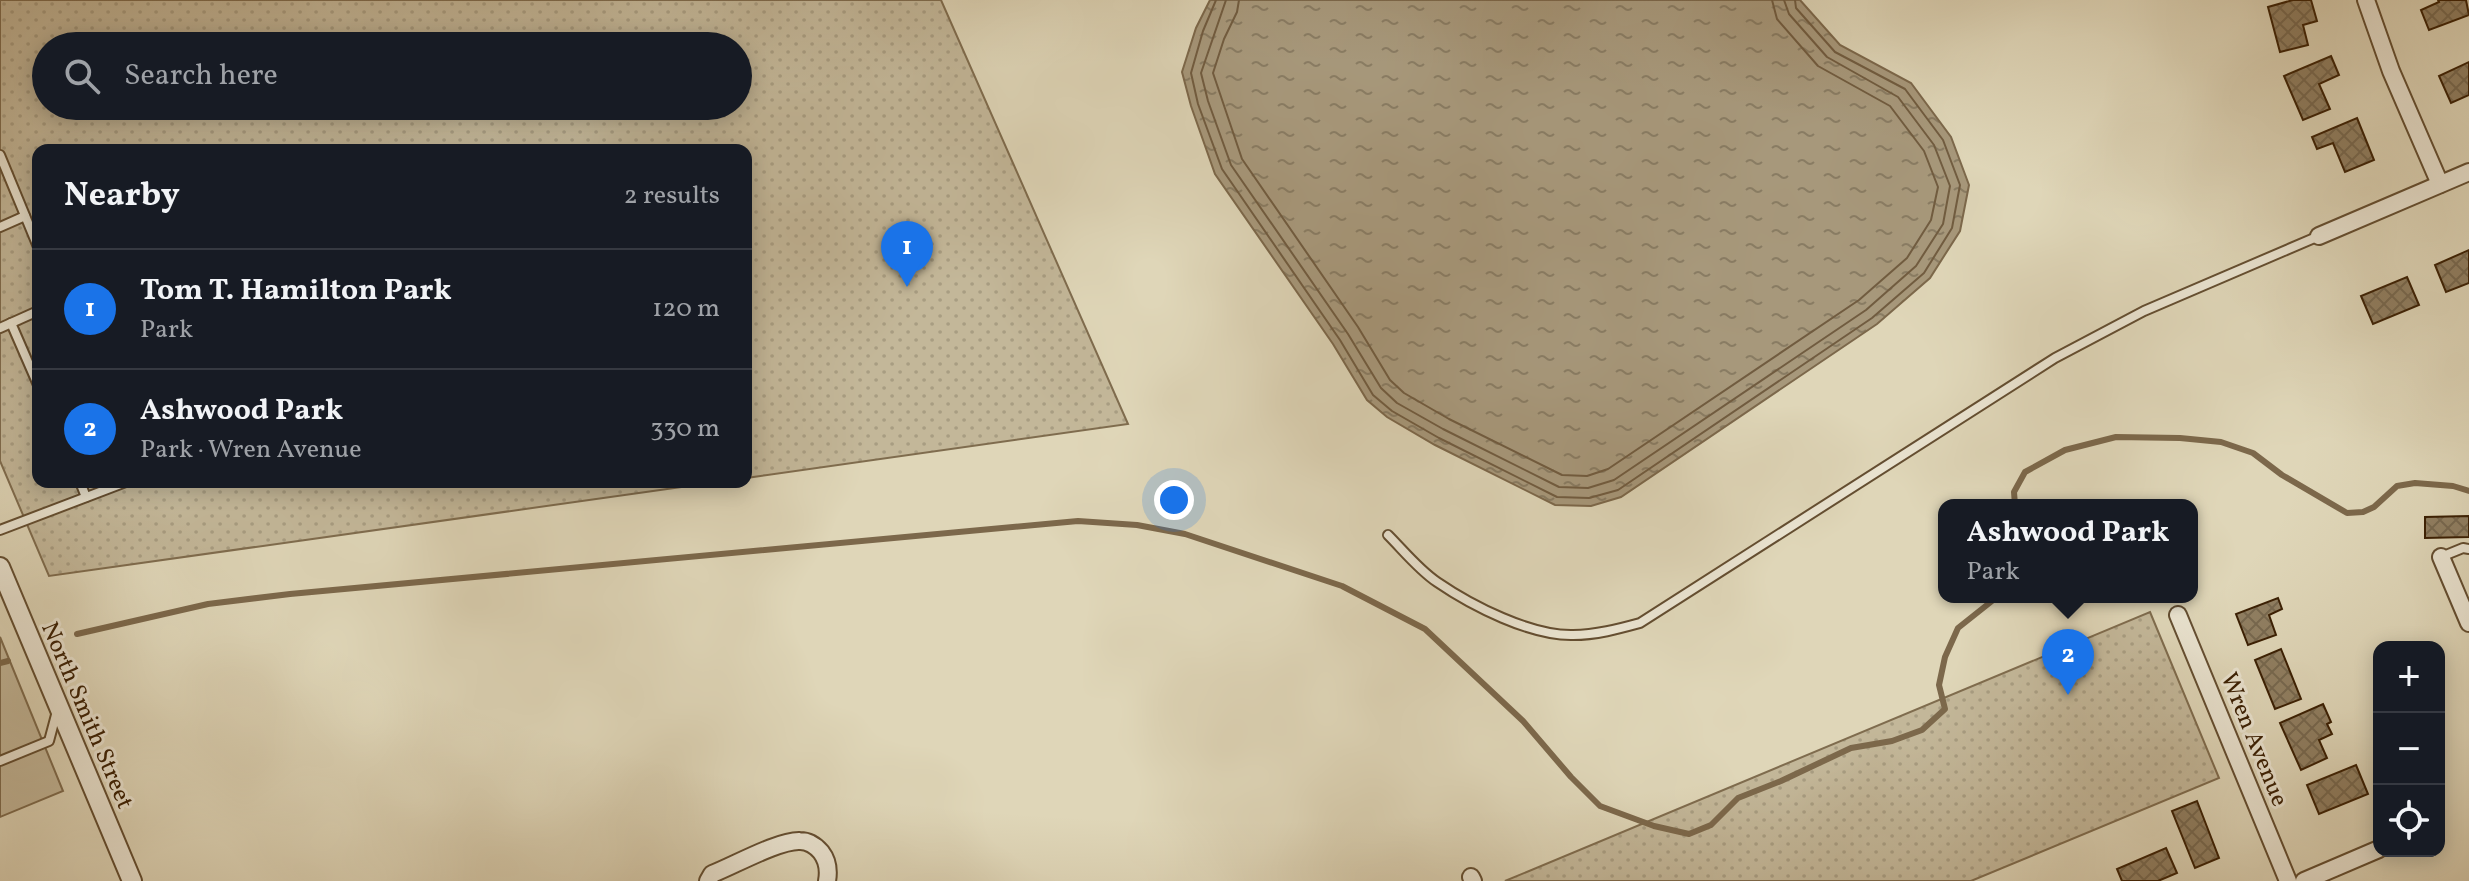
<!DOCTYPE html>
<html lang="en">
<head>
<meta charset="utf-8">
<style>
	body { margin:0; font-family:Vollkorn,serif; background:#20242c; color:#f1f3f6 }
	.controls { position:absolute; right:24px; bottom:24px; display:grid; overflow:hidden; border-radius:16px; box-shadow:0 4px 20px #0003 }
	.controls button { width:72px; height:72px; display:grid; place-items:center; padding:0; border:0; border-bottom:2px solid #363941; background:#171b24; color:#f1f3f6; font:40px sans-serif }
	.you { position:absolute; left:1174px; top:500px; width:28px; height:28px; margin:-20px; border:6px solid #fff; border-radius:50%; background:#1a73e8; box-shadow:0 0 0 12px #1a73e833 }
	.badge { display:grid; place-items:center; width:52px; height:52px; border-radius:50%; background:#1a73e8; color:#fff; font-size:26px; font-weight:700 }
	.pin { position:absolute; translate:-50% -66px; filter:drop-shadow(0 2px 4px #0008) }
	.pin::after { content:''; position:absolute; top:42px; width:28px; height:24px; background:inherit; clip-path:polygon(0 0,100% 0,50% 100%) }
	.popup { position:absolute; left:1938px; top:499px; width:260px; height:104px; box-sizing:border-box; display:grid; place-content:center; border-radius:16px; background:#171b24; filter:drop-shadow(0 2px 6px #0005); font-size:26px; white-space:nowrap; color:#9ea1a6 }
	.popup b { font-size:30px; color:#f1f3f6 }
	.popup::after { content:''; position:absolute; left:50%; top:100%; margin-left:-16px; border:16px solid transparent; border-top-color:#171b24 }
	.list { margin:0; padding:0; list-style:none }
	h2 { display:flex; justify-content:space-between; align-items:center; height:104px; margin:0; padding:0 32px; font-size:34px }
	h2 small { font-size:26px; font-weight:400; color:#9ea1a6 }
	.list li { display:grid; grid-template-columns:52px 1fr auto; gap:24px; align-items:center; box-sizing:border-box; height:120px; padding:0 32px; border-top:2px solid #363941 }
	.list b { display:block; font-size:30px; white-space:nowrap }
	.list p { margin:0; font-size:26px; white-space:nowrap; color:#9ea1a6 }
	.list em { font-size:26px; font-style:normal; color:#9ea1a6 }
	.icon { flex:none; width:44px; height:44px; fill:none; stroke:currentColor; stroke-width:2; stroke-linecap:round; stroke-linejoin:round }
	.map { position:relative; flex:none; width:2469px; height:881px; overflow:hidden }
	.search { position:absolute; background:#171b24; box-shadow:0 4px 20px #0003; left:32px; top:32px; width:720px; height:88px; display:flex; align-items:center; gap:20px; box-sizing:border-box; padding:0 28px; border-radius:44px; color:#9ea1a6; font-size:30px }
	.panel { position:absolute; background:#171b24; box-shadow:0 4px 20px #0003; left:32px; top:144px; width:720px; height:344px; border-radius:16px }
	.map>svg:first-child { display:block }
</style>
</head>
<body>
<div class="map">
<svg width="2469" height="881" viewBox="0 0 2469 881">
	<defs>
		<pattern id="park-dots" width="8" height="8" patternUnits="userSpaceOnUse" patternTransform="scale(2)"><rect width="8" height="8" fill="#c3b799"/><path d="M2 2h.1M6 6h.1" fill="none" stroke="#a89d82" stroke-width="1.8" stroke-linecap="round"/></pattern>
		<pattern id="water-ripples" width="26" height="14" patternUnits="userSpaceOnUse" patternTransform="scale(2)"><rect width="26" height="14" fill="#a7987b"/><path d="M2 4q2-2 4 0t4 0M15 11q2-2 4 0t4 0" fill="none" stroke="#897c63"/></pattern>
		<pattern id="building-cross-hatch" width="8" height="8" patternUnits="userSpaceOnUse" patternTransform="scale(2)"><rect width="8" height="8" fill="#907f62"/><path d="M0 0l8 8M0 8l8-8" fill="none" stroke="#77684f"/></pattern>
	</defs>
	<rect width="100%" height="100%" fill="#dfd6b8"/>
	<filter id="stains"><feTurbulence type="fractalNoise" baseFrequency=".0025" numOctaves="4"/><feColorMatrix values="0 0 0 0 .2 0 0 0 0 .09 0 0 0 0 .02 0 0 0 .5 -.17"/></filter>
	<radialGradient id="worn" r=".72"><stop offset=".6" stop-color="#630" stop-opacity="0"/><stop offset="1" stop-color="#630" stop-opacity=".3"/></radialGradient>
	<path fill="#c3b799" stroke="#7f6c4e" stroke-width="2" d="M 0,637 L 63,791 L 0,817 Z"/>
	<g fill="url(#park-dots)" stroke="#7f6c4e" stroke-width="2" fill-rule="evenodd">
		<path d="M 0,0 L 941,0 L 1128,424 L 746,478 L 746,150 L 38,150 L 38,482 L 717,482 L 49,576 L 0,461 ZM 46,46 L 738,46 L 738,106 L 46,106 Z"/>
		<path d="M 2150,612 L 2219,778 L 1971,881 L 1505,881 Z"/>
	</g>
	<path fill="url(#water-ripples)" stroke="#7c684b" stroke-width="2" d="M 1210,0 L 1800,0 L 1840,45 L 1911,83 L 1951,137 L 1969,185 L 1960,231 L 1930,278 L 1877,324 L 1621,497 L 1591,506 L 1555,505 L 1435,445 L 1387,417 L 1367,400 L 1333,344 L 1215,174 L 1191,106 L 1182,72 L 1196,28 Z"/>
	<g fill="none" stroke-linecap="round" stroke-linejoin="round">
		<g stroke="#715c40" stroke-width="2">
			<path d="M 1216,0 L 1203,31 L 1191,73 L 1198,104 L 1222,169 L 1340,340 L 1373,395 L 1392,411 L 1439,438 L 1557,497 L 1589,498 L 1618,490 L 1872,318 L 1924,273 L 1952,228 L 1960,185 L 1943,140 L 1905,89 L 1835,52 L 1796,8 L 1795,0"/>
			<path d="M 1226,0 L 1201,73 L 1208,101 L 1231,165 L 1348,334 L 1381,388 L 1397,403 L 1443,429 L 1559,487 L 1588,488 L 1614,480 L 1866,310 L 1916,266 L 1943,224 L 1950,186 L 1934,145 L 1898,97 L 1827,57 L 1789,14 L 1784,0"/>
			<path d="M 1239,0 L 1237,12 L 1224,39 L 1213,73 L 1242,159 L 1358,327 L 1390,380 L 1404,393 L 1449,419 L 1562,475 L 1587,476 L 1608,469 L 1859,300 L 1907,258 L 1931,220 L 1938,187 L 1924,151 L 1890,106 L 1818,66 L 1777,19 L 1772,0"/>
		</g>
		<g stroke="#7c684b" stroke-width="6">
			<path d="M 2015,505 L 2014,492 L 2025,472 L 2065,450 L 2116,437 L 2180,438 L 2221,442 L 2253,453 L 2282,475 L 2347,513 L 2363,512 L 2374,507 L 2397,486 L 2415,483 L 2453,486 L 2469,491"/>
			<path d="M 77,634 L 208,604 L 290,594 L 1078,521 L 1137,525 L 1185,534 L 1342,586 L 1425,629 L 1523,721 L 1571,777 L 1600,806 L 1654,826 L 1689,834 L 1711,825 L 1738,798 L 1781,781 L 1851,748 L 1892,741 L 1922,730 L 1945,709 L 1939,685 L 1945,657 L 1958,628 L 1997,597"/>
			<path d="M 0,663 L 8,661"/>
		</g>
	</g>
	<g fill="url(#building-cross-hatch)" stroke="#3b2004" stroke-width="2">
		<path d="M 2293,0 L 2311,0 L 2317,21 L 2303,25 L 2308,45 L 2280,52 L 2268,7 Z"/>
		<path d="M 2438,0 L 2466,0 L 2469,15 L 2429,30 L 2421,10 L 2439,2 Z"/>
		<path d="M 2331,56 L 2339,75 L 2319,84 L 2330,109 L 2303,120 L 2284,76 Z"/>
		<path d="M 2469,62 L 2469,95 L 2451,103 L 2439,76 Z"/>
		<path d="M 2357,118 L 2374,160 L 2345,172 L 2333,143 L 2317,149 L 2312,137 Z"/>
		<path d="M 2469,250 L 2469,283 L 2446,292 L 2435,265 Z"/>
		<path d="M 2407,277 L 2419,305 L 2373,324 L 2361,296 Z"/>
		<path d="M 2469,516 L 2469,537 L 2425,538 L 2425,517 Z"/>
		<path d="M 2278,598 L 2282,609 L 2269,615 L 2276,635 L 2248,645 L 2236,614 Z"/>
		<path d="M 2281,649 L 2301,699 L 2275,709 L 2255,660 Z"/>
		<path d="M 2323,704 L 2331,722 L 2327,724 L 2332,734 L 2319,740 L 2327,758 L 2301,770 L 2280,723 Z"/>
		<path d="M 2356,765 L 2368,794 L 2319,814 L 2307,785 Z"/>
		<path d="M 2197,801 L 2219,858 L 2195,868 L 2172,811 Z"/>
		<path d="M 2166,848 L 2177,873 L 2158,881 L 2122,881 L 2117,869 Z"/>
	</g>
	<g fill="none" stroke-linecap="round" stroke-linejoin="round">
		<defs>
			<g id="service">
				<path d="M 0,155 L 38,247"/>
				<path d="M 0,227 L 25,216"/>
				<path d="M 11,323 L 38,385"/>
				<path d="M 0,328 L 38,311"/>
				<path d="M 80,482 L 86,497"/>
				<path d="M 0,530 L 126,482"/>
				<path d="M 1388,535 C 1403,550 1419,570 1437,582 C 1472,606 1531,636 1573,635 C 1596,635 1618,629 1640,623 L 2055,358 L 2144,311 L 2319,236"/>
				<path d="M 2441,557 L 2463,548 L 2469,549"/>
				<path d="M 0,761 L 49,741 L 57,711"/>
			</g>
			<g id="minor">
				<path d="M 2366,0 L 2391,71 L 2440,184"/>
				<path d="M 2319,236 L 2469,172"/>
				<path d="M 2441,557 L 2469,623"/>
				<path d="M 2178,615 L 2288,881"/>
				<path d="M 1471,877 L 1473,881"/>
				<path d="M 708,881 L 712,874 C 733,866 779,840 800,841 C 809,841 815,845 821,852 C 828,861 829,870 827,881"/>
				<path d="M 2304,881 L 2379,849"/>
			</g>
			<path id="tertiary" d="M 0,567 L 132,881"/>
		</defs>
		<use href="#service" stroke="#644e31" stroke-width="12"/>
		<use href="#minor" stroke="#644e31" stroke-width="20"/>
		<use href="#tertiary" stroke="#644e31" stroke-width="22"/>
		<use href="#service" stroke="#eae4d1" stroke-width="8"/>
		<use href="#minor" stroke="#eae4d1" stroke-width="16"/>
		<use href="#tertiary" stroke="#eae4d1" stroke-width="18"/>
	</g>
	<g text-anchor="middle" stroke-width="6" stroke-linejoin="round" paint-order="stroke">
		<g font-size="24" fill="#3b2004" stroke="#eae4d1">
			<text transform="translate(88 715) rotate(67)" y="8">North Smith Street</text>
			<text transform="translate(2255 739) rotate(68)" y="8">Wren Avenue</text>
		</g>
	</g>
	<rect width="100%" height="100%" filter="url(#stains)"/>
	<rect width="100%" height="100%" fill="url(#worn)"/>
</svg>
<div class="controls">
<button>+</button>
<button>−</button>
<button><svg class="icon" aria-label="locate" viewBox="0 0 24 24"><circle cx="12" cy="12" r="6"/><path d="M12 2v4M12 18v4M2 12h4M18 12h4"/></svg></button>
</div>
<div class="you"></div>
<div class="pin badge" style="left:907px;top:287px">1</div>
<div class="pin badge" style="left:2068px;top:695px">2</div>
<div class="popup"><b>Ashwood Park</b>Park</div>
<div class="search"><svg class="icon" aria-label="search" viewBox="0 0 24 24"><circle cx="10" cy="10" r="6"/><path d="M15 15l6 6"/></svg>Search here</div>
<section class="panel">
<h2>Nearby<small>2 results</small></h2>
<ul class="list">
<li><span class="badge">1</span><div><b>Tom T. Hamilton Park</b><p>Park</p></div><em>120 m</em></li>
<li><span class="badge">2</span><div><b>Ashwood Park</b><p>Park · Wren Avenue</p></div><em>330 m</em></li>
</ul>
</section>
</div>
</body>
</html>
